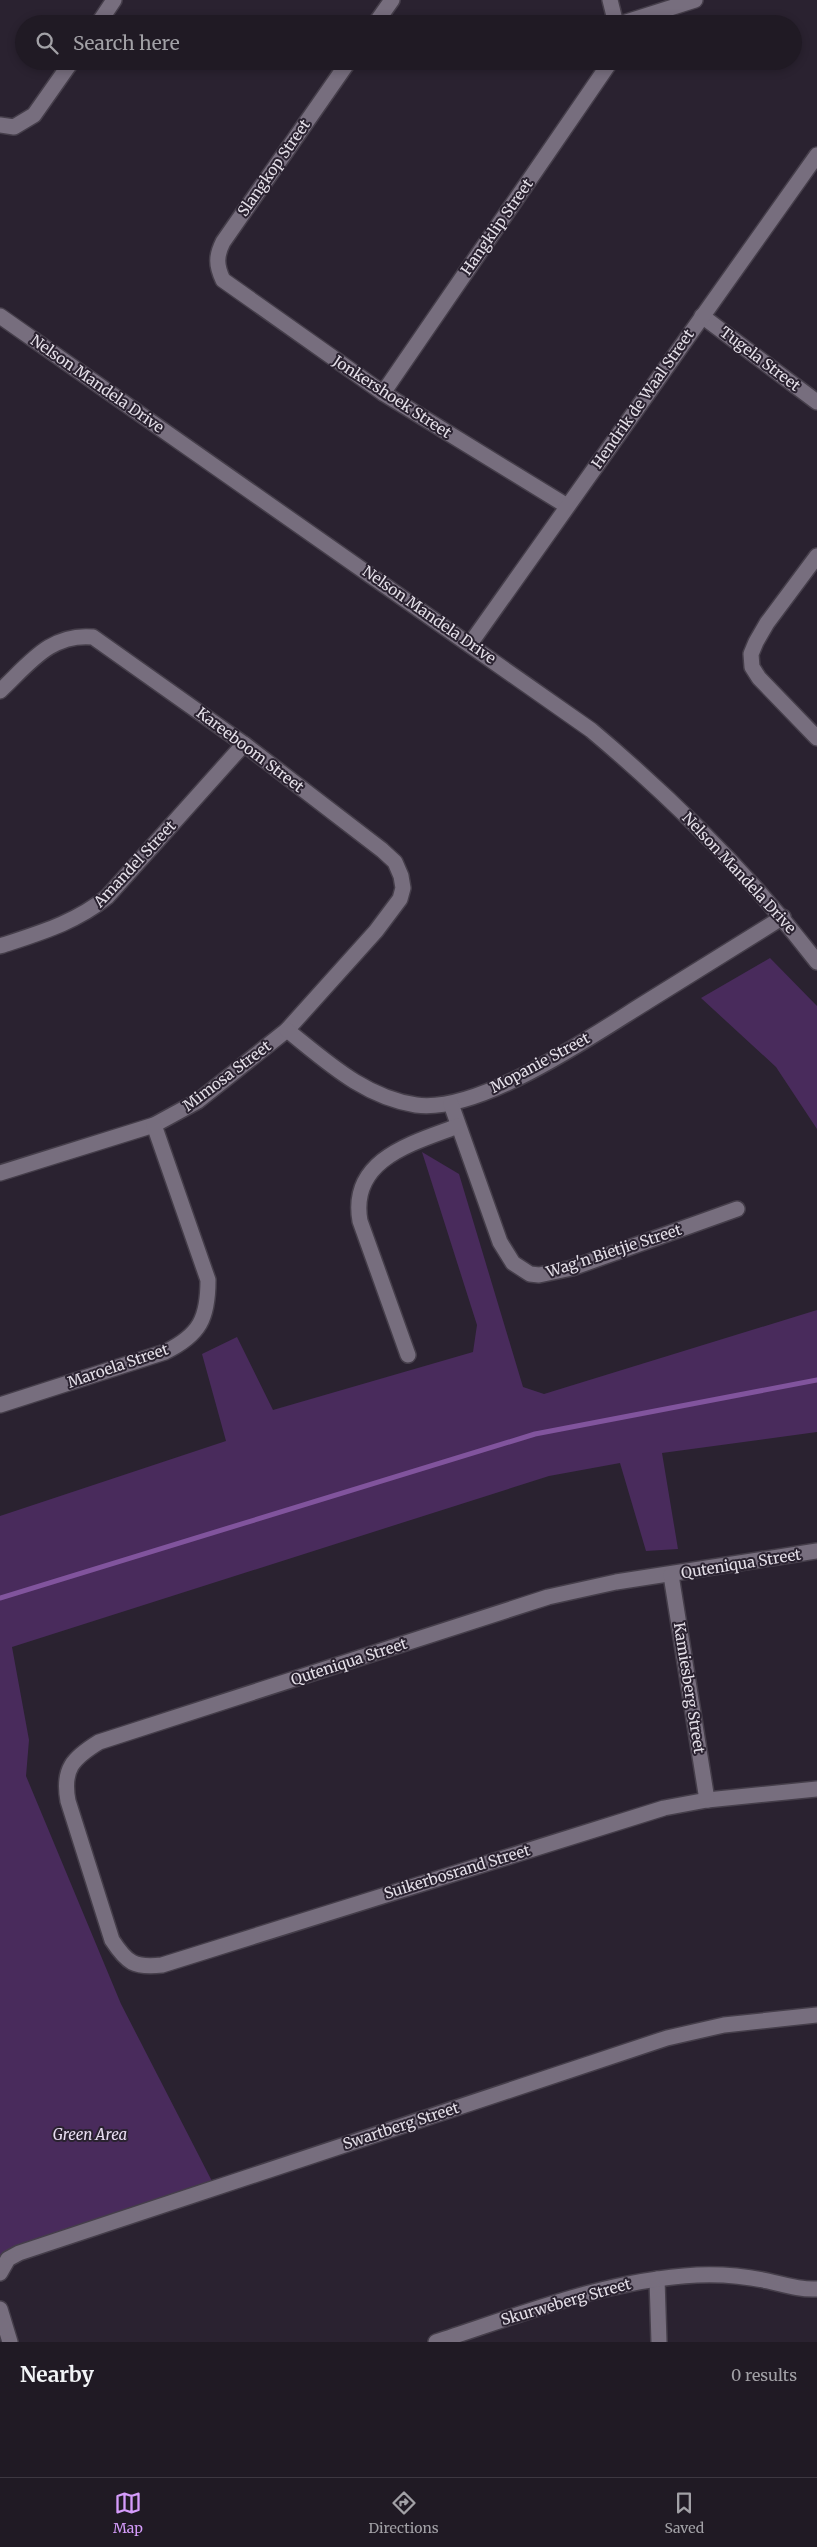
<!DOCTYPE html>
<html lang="en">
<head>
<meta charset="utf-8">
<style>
	body { margin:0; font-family:Merriweather,serif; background:#2d2731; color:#f1f3f6 }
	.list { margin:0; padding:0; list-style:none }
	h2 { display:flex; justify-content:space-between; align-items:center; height:65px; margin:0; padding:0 20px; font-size:21px }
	h2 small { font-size:16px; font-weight:400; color:#a2a1a6 }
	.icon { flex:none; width:28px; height:28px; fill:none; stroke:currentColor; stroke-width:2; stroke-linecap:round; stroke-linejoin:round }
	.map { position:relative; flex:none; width:817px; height:2342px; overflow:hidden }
	.search { position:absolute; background:#201a24; box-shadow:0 2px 8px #0003; left:15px; right:15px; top:15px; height:55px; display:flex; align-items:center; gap:12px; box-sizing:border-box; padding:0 18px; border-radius:28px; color:#a2a1a6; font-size:19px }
	.sheet { height:135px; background:#201a24 }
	nav { display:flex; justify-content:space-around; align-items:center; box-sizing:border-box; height:70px; border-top:1px solid #3d3841; background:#201a24; font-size:14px; color:#a2a1a6 }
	nav a { display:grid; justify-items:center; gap:2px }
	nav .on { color:#d59cfb }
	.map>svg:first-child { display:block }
</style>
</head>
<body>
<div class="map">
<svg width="817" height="2342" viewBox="0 0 817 2342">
	<rect width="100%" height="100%" fill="#2a2230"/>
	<g fill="#492b5c">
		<path d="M 770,958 L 817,1006 L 817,1129 L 776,1067 L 701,998 Z"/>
		<path d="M 422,1152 L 459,1174 L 523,1387 L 544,1394 L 817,1310 L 817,1432 L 662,1453 L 678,1549 L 646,1551 L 620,1463 L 549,1476 L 12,1647 L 29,1740 L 26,1776 L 121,2004 L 215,2187 L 0,2265 L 0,1516 L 226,1441 L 202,1354 L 237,1337 L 273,1410 L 473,1352 L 477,1325 Z"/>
	</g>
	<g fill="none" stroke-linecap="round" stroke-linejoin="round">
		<path stroke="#81549d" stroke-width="5" d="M 0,1598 L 535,1434 L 817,1380"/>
		<defs>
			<g id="minor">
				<path d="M 610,0 L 616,24"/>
				<path d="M 98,24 L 114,0"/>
				<path d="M 375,24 L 392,0"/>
				<path d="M 620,24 L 695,0"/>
				<path d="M 349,61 L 223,242 C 216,256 216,265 223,280 L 383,393 L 567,506"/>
				<path d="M 0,125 L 14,127 L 34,115 L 72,61"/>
				<path d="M 0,316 L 591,730 C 674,800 751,876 817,962"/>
				<path d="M 702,316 L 817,402"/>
				<path d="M 383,393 L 611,61"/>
				<path d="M 817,556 L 767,623 L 756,642 L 751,654 L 752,667 L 759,678 L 817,738"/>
				<path d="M 470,644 L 817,155"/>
				<path d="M 0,691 C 29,664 50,633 93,637 L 244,744 L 382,850 L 395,862 L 401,876 L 403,888 L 400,899 L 376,931 L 287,1030 L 198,1101 L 154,1125 L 0,1173"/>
				<path d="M 0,946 C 39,933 75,923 107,897 L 244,744"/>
				<path d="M 287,1030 C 327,1062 364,1097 416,1105 C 480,1114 593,1035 648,1001 C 693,973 738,945 783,917"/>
				<path d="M 451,1104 L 500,1242 L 513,1263 L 530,1274 L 539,1275 L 572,1268 L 737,1209"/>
				<path d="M 408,1355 L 360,1221 C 349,1159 413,1143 458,1126"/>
				<path d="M 0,1405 L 165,1352 C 200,1335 208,1318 208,1280 L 154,1125"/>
				<path d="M 817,1551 L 616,1582 L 548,1597 L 99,1742 C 73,1758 62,1769 68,1801 L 112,1940 C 127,1963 134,1968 162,1965 L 664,1808 L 707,1800 L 817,1789"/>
				<path d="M 671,1575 L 707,1800"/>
				<path d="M 0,2273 L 8,2259 L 19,2253 L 667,2038 L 724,2025 L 817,2015"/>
				<path d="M 657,2279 L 659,2342"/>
				<path d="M 0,2309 L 10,2342"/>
				<path d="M 436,2342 C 522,2314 606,2280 697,2275 C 721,2274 745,2276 768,2281 C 785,2285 800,2290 817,2289"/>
			</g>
		</defs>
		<use href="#minor" stroke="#453e4a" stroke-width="18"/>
		<use href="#minor" stroke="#776e7e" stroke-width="15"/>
	</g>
	<g text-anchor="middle" stroke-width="4" stroke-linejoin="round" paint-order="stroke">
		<g font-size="15" fill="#e4dfe8" stroke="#2a2230">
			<text transform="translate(274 168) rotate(-55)" y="5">Slangkop Street</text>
			<text transform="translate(497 227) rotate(-55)" y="5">Hangklip Street</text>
			<text transform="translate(760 359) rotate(37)" y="5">Tugela Street</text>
			<text transform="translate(97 384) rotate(35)" y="5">Nelson Mandela Drive</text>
			<text transform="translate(392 397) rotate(33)" y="5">Jonkershoek Street</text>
			<text transform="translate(643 399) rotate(-55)" y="5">Hendrik de Waal Street</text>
			<text transform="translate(429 615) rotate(35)" y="5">Nelson Mandela Drive</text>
			<text transform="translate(250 750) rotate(37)" y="5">Kareeboom Street</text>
			<text transform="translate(135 864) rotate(-47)" y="5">Amandel Street</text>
			<text transform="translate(739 873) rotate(47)" y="5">Nelson Mandela Drive</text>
			<text transform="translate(540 1063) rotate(-28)" y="5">Mopanie Street</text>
			<text transform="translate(227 1076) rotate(-37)" y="5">Mimosa Street</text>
			<text transform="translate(614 1251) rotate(-18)" y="5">Wag'n Bietjie Street</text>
			<text transform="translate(118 1366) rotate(-19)" y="5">Maroela Street</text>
			<text transform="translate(741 1564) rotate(-9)" y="5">Quteniqua Street</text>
			<text transform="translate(349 1662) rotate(-18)" y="5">Quteniqua Street</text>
			<text transform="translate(689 1688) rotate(81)" y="5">Kamiesberg Street</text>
			<text transform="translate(457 1872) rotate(-17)" y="5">Suikerbosrand Street</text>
			<text transform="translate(401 2126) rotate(-18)" y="5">Swartberg Street</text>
			<text transform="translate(566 2302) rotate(-16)" y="5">Skurweberg Street</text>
		</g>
		<g font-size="15" font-style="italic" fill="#e9def2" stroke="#2a2230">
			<text x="90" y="2140">Green Area</text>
		</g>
	</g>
</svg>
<div class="search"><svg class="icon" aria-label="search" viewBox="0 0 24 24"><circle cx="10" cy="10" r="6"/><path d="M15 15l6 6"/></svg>Search here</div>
</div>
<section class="sheet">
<h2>Nearby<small>0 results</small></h2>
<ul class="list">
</ul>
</section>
<nav>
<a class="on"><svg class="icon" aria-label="map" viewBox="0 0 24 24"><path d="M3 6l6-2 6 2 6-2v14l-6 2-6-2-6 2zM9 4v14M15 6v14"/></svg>Map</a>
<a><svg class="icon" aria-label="directions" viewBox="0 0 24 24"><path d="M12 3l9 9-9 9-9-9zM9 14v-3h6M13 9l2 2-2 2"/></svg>Directions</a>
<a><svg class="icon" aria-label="saved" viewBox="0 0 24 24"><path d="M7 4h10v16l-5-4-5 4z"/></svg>Saved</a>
</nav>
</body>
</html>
